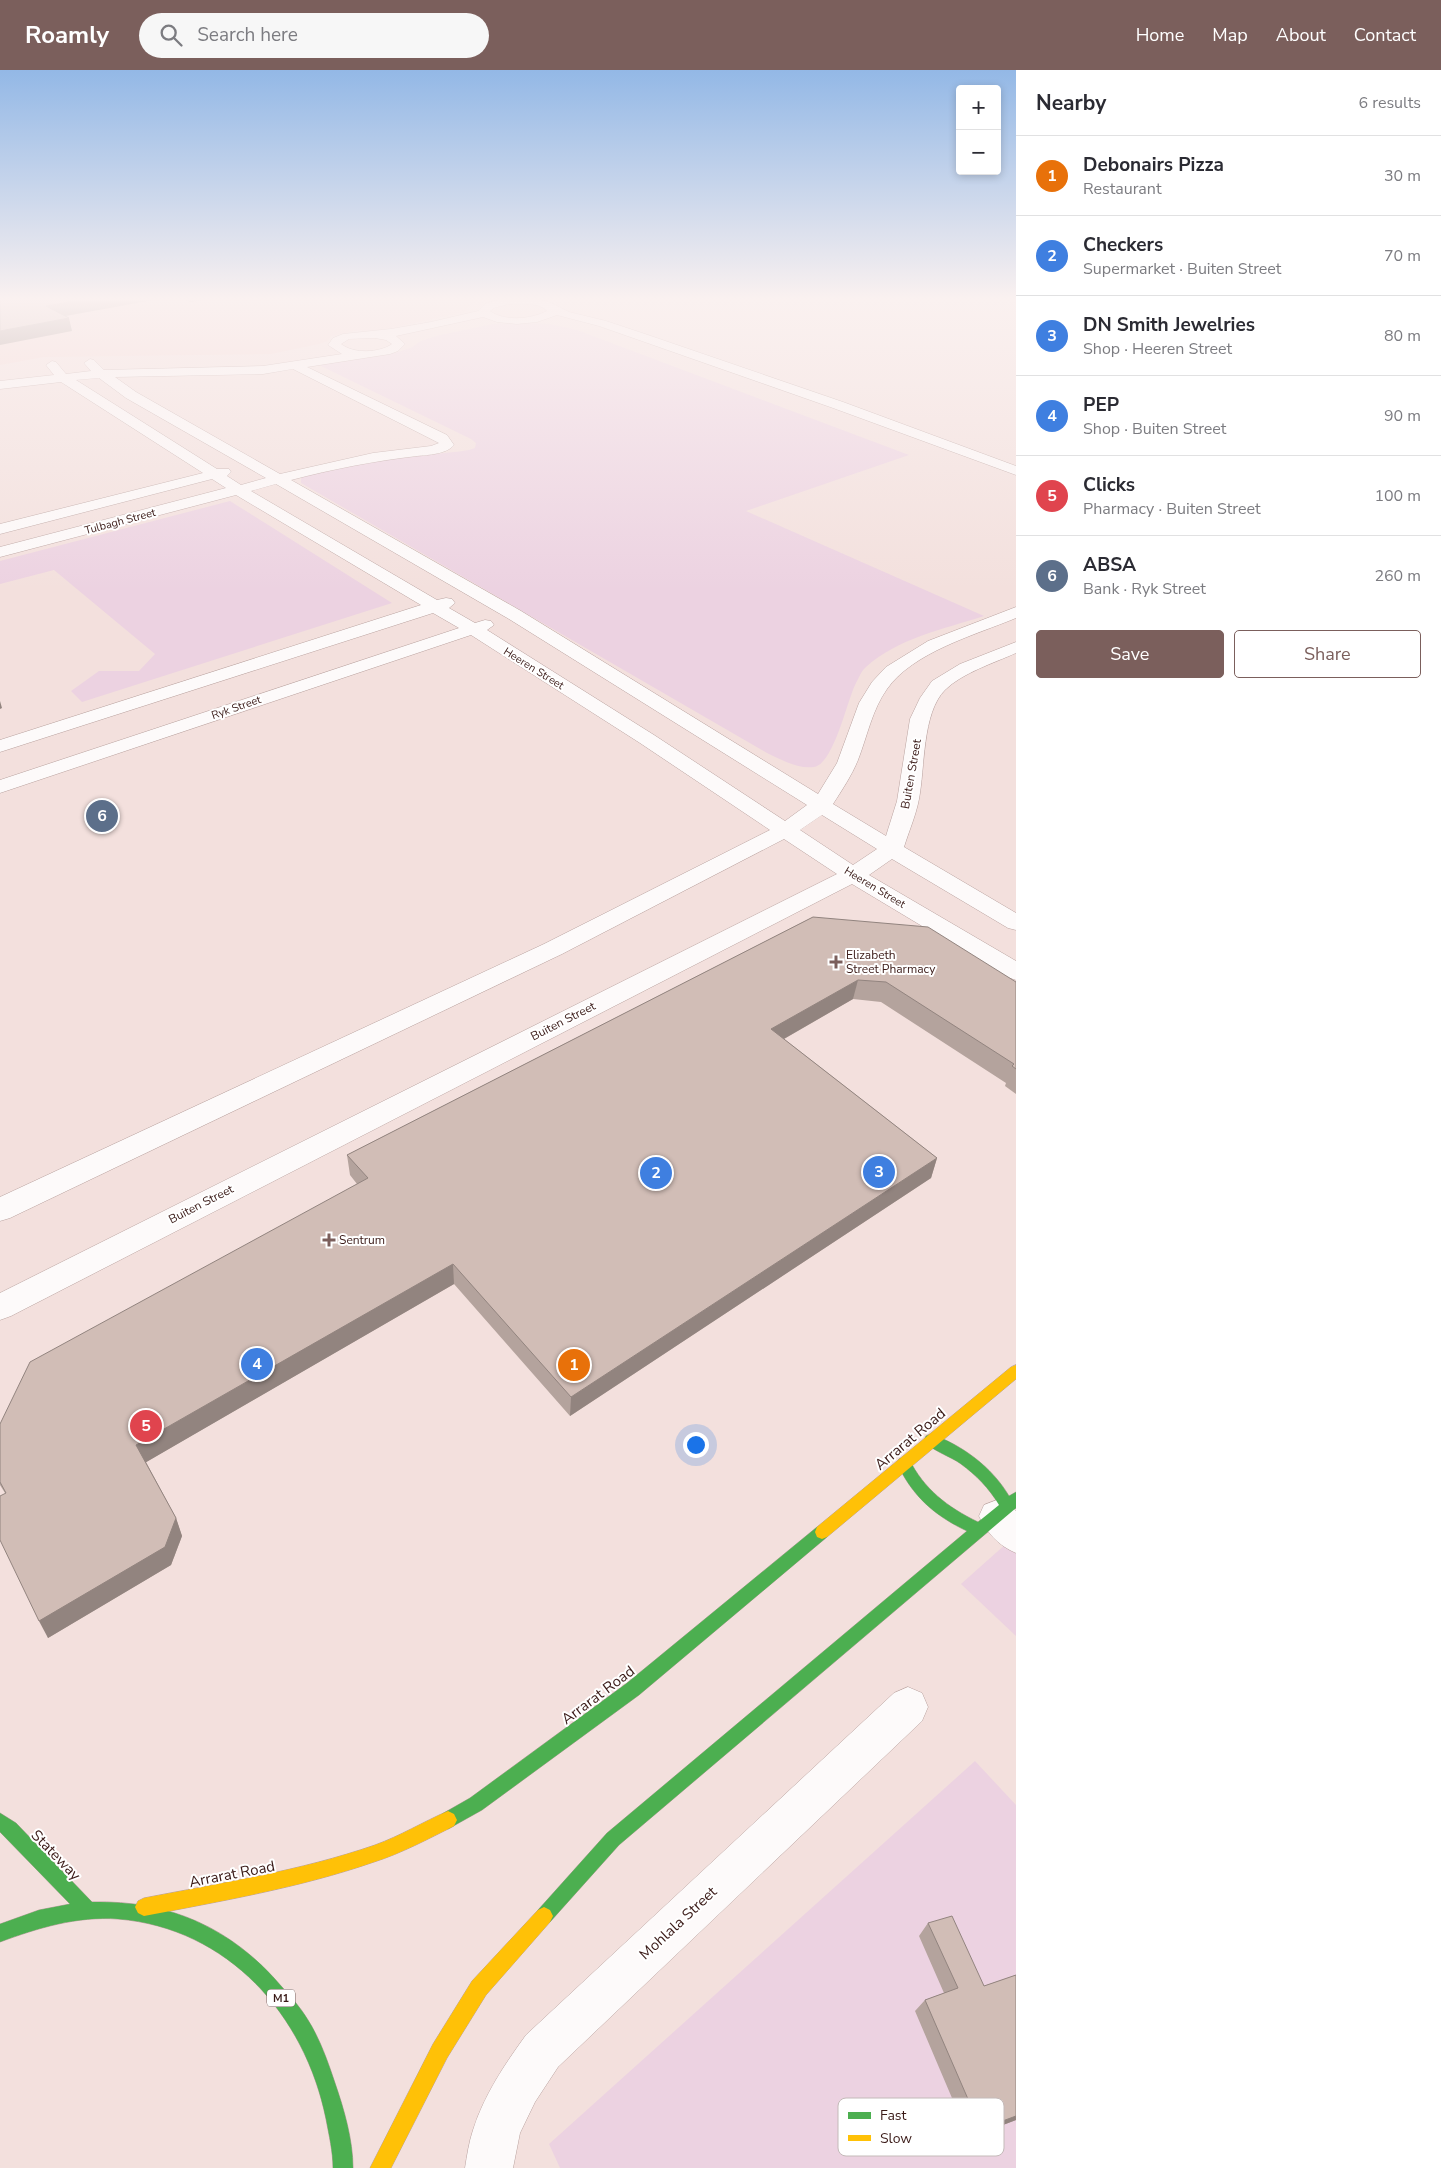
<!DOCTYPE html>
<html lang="en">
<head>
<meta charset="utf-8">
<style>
	body { margin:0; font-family:"Nunito Sans",sans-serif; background:#f7f7f7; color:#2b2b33 }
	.controls { position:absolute; right:15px; top:15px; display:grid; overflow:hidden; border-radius:5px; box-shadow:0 2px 8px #0003 }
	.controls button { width:45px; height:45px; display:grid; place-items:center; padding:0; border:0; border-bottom:1px solid #e1e1e2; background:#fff; color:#2b2b33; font:25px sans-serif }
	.you { position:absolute; left:695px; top:1374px; width:18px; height:18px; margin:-12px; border:4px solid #fff; border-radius:50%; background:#1a73e8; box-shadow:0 0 0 8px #1a73e833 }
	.badge { display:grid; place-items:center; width:32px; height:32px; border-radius:50%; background:#7b5f5c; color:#fff; font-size:16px; font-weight:700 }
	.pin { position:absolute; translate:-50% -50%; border:2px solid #fff; box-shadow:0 1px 5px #0006 }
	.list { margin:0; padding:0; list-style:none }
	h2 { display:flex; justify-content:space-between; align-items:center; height:65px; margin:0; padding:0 20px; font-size:21px }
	h2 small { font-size:16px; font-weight:400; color:#7c7c81 }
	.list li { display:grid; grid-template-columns:32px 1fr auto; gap:15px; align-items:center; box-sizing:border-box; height:80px; padding:0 20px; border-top:1px solid #e1e1e2 }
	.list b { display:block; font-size:19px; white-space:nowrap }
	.list p { margin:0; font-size:16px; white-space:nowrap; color:#7c7c81 }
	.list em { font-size:16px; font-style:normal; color:#7c7c81 }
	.actions { display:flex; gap:10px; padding:15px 20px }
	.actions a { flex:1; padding:11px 0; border:1px solid #7b5f5c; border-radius:5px; text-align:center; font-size:18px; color:#7b5f5c }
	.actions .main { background:#7b5f5c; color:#fff }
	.icon { flex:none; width:28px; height:28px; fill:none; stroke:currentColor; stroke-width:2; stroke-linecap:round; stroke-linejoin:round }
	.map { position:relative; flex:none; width:1016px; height:2098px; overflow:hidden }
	header { display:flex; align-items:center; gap:30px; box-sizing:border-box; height:70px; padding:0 25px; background:#7b5f5c; color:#fff }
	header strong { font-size:24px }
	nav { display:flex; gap:28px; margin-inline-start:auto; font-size:18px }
	.search { width:350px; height:45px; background:#f7f7f7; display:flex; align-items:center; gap:12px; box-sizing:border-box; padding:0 18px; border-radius:28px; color:#7c7c81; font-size:19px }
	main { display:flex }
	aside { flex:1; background:#fff }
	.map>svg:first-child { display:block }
</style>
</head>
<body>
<header>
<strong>Roamly</strong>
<div class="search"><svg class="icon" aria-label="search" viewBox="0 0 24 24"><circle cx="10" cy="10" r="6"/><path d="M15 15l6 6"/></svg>Search here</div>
<nav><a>Home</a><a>Map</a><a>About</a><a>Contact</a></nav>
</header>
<main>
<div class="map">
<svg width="1016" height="2098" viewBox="0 0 1016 2098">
	<rect width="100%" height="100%" fill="#f3e0dd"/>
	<path fill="#f4d6d2" d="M 0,227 L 470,227 L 474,228 L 465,242 L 377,261 L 360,260 L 331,266 L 328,271 L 319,274 L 271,284 L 44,287 L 0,295 Z"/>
	<g fill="#ecd2e1">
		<path d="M 520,253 L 549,254 L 577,260 L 909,385 L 746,441 L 984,546 C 944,559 898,568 866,597 C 861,601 859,608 856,613 C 847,630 834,694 814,697 C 797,699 782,690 767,683 L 301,413 L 301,408 C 345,386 419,388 469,380 L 475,378 L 476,373 L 471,369 L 321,296 L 322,293 L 394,283 L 411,278 L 421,271 L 436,266 L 493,254 Z"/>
		<path d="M 230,431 L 392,533 L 82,632 L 71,621 L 99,601 L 139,601 L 155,584 L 54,500 L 0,514 L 0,491 Z"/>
		<path d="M 1016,1465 L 1016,1566 L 961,1514 Z"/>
		<path d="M 975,1691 L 1016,1735 L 1016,2098 L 560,2098 L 549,2074 Z"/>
	</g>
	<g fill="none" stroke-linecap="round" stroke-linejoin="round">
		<defs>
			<g id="street">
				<path d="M 509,228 L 530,228 L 549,232 L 569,242 L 606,251 L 645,264 L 843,332 L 1016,396 L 1016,405 L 833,338 L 599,256 L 557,245 L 537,252 L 517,254 L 497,252 L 483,247 L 396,266 L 405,274 L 398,281 L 390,284 L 307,297 L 447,365 L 454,375 C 447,384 428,385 417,386 C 374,391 333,399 291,410 L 521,541 L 818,724 L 837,693 L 859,633 L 872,612 L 886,597 L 928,571 L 1016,537 L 1016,548 C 975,565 913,582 887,619 C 872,640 867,667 858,690 C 852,705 842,720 833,734 L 886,766 L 897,731 L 910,649 L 920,628 L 932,611 L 960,594 L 1016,572 L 1016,583 C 994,593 962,603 945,620 C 922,643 925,698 919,729 C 916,745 909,761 904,777 L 1016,843 L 1016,860 L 1008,858 L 892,789 L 869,805 L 1016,891 L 1016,910 L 1007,907 L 852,814 L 11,1246 L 0,1250 L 0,1223 L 837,804 L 784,769 L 562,884 L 10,1148 L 0,1151 L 0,1127 L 544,874 L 770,760 L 640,673 L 471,565 L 0,723 L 0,710 L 459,558 L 433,543 L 0,682 L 0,670 L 421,535 L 236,425 L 0,487 L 0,477 L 226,418 L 212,409 L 0,464 L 0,454 L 203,403 L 61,312 L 0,319 L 0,311 L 54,305 L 46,295 L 52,291 L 56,292 L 66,304 L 91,301 L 84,293 L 90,289 L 94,290 L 104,300 L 263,296 L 342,284 L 328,275 L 333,268 L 343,264 L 391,259 L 431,252 L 478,241 L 486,233 ZM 509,234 C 521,234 539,232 547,241 C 531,249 505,252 490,241 L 494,238 ZM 375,268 L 386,270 L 392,274 C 379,283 354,284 341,274 L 349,269 ZM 293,299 L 439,373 L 431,376 L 373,383 L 280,404 L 136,322 L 115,307 L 263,304 ZM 99,308 L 126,328 L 266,408 L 241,415 L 227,406 L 231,402 L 229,399 L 217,399 L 76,310 ZM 276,414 L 509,549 L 807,735 L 785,751 L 654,665 L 487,560 L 494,555 L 491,551 L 485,550 L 475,553 L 449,538 L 455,533 L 452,529 L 446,528 L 437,530 L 251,421 ZM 822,745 L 877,779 L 853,795 L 800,760 Z"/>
				<path d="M 997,1430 L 1010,1435 L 1016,1441 L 1016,1483 C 999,1476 987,1463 979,1446 L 984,1435 Z"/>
				<path d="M 908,1617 L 922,1623 L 928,1637 L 922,1651 L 558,1997 L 535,2032 L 520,2063 L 513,2098 L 465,2098 C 467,2085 469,2072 473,2060 C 484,2025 505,1994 526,1965 L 894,1623 Z"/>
			</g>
			<g id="fast">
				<path d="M 931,1364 C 962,1375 992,1397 1009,1426 L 1016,1422 L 1016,1438 L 619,1775 L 550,1852 L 544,1855 L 538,1852 L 535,1846 L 538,1840 L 607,1763 L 967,1461 C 935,1446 912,1426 897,1393 L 899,1389 L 904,1387 L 909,1389 C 924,1419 947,1437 978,1452 L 999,1435 C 989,1418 976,1405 961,1394 C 952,1387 928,1379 924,1370 L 926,1366 Z"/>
				<path d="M 822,1455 L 827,1457 L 829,1462 L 827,1467 L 639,1625 L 482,1740 L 448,1759 L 442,1756 L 439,1750 L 442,1744 L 470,1728 L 627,1613 L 817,1457 Z"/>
				<path d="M 0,1743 L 16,1753 L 92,1832 C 170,1830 232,1858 282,1917 C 291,1927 301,1938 308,1950 C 320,1969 328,1992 335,2013 C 344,2039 353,2070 353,2098 L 333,2098 C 333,2082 329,2065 326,2049 C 305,1945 228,1858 118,1849 C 77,1846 38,1858 0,1872 L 0,1854 L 39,1840 L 70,1834 L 0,1762 Z"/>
			</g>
			<g id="slow">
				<path d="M 1016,1295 L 1016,1309 L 827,1467 L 822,1469 L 817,1467 L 815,1462 L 817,1457 L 1011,1297 Z"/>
				<path d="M 448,1741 L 454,1744 L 457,1750 L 454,1756 C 428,1769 402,1783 374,1792 C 299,1818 221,1831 144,1846 L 138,1843 L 135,1837 L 138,1831 L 144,1828 C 221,1813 300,1801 375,1775 C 400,1766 423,1752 448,1741 Z"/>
				<path d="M 544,1837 L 550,1840 L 553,1846 L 550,1852 L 486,1925 L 447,1988 L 391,2098 L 370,2098 L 433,1974 L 472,1911 L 538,1840 Z"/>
			</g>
		</defs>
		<use href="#street" stroke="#b9a29f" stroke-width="1"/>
		<use href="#fast" stroke="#b9a29f" stroke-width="1"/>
		<use href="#slow" stroke="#b9a29f" stroke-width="1"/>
		<use href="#street" fill="#fdfafa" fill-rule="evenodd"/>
		<use href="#fast" fill="#4caf50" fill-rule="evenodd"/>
		<use href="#slow" fill="#ffc107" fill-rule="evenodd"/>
	</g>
	<g fill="#b4a39d">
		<path d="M 177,227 L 221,227 L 190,232 Z"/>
		<path d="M 813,847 L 1016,912 L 1016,1024 L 1005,1016 L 1006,1013 L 881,932 L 853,929 L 784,969 L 937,1088 L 931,1108 L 570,1346 L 454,1214 L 146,1392 L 176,1448 L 182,1466 L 171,1495 L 48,1568 L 5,1423 L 0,1415 L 0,1354 L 357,1114 L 350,1105 L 347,1085 Z"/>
		<path d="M 928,1853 L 984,1916 L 1016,1905 L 1016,2050 L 969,2068 L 915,1941 L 925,1930 L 944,1923 L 919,1866 Z"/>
	</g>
	<g fill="#92847f">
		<path d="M 97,227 L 170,227 L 49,249 L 46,236 Z"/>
		<path d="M 189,227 L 221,227 L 190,232 Z"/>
		<path d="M 69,248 L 72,261 L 0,275 L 0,261 Z"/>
		<path d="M 0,631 L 2,638 L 0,639 Z"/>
		<path d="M 858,910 L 853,929 L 768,978 L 771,959 Z"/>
		<path d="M 937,1088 L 931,1108 L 570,1346 L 571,1327 Z"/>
		<path d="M 453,1194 L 454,1214 L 143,1394 L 136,1375 Z"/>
		<path d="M 176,1448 L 182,1466 L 171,1495 L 48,1568 L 39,1551 Z"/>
		<path d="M 1016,2046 L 1016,2050 L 969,2068 L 981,2059 Z"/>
	</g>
	<g fill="#d1bdb6" stroke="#92847f">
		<path d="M 0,227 L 97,227 L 46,236 L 69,248 L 0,261 Z"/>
		<path d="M 813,847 L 928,857 L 1016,912 L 1016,999 L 1012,996 L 1014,994 L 886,912 L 858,910 L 771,959 L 937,1088 L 571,1327 L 453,1194 L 136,1375 L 176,1448 L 165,1477 L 39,1551 L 0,1470 L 0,1426 L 6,1423 L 0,1412 L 0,1354 L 30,1292 L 368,1108 L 347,1085 Z"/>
		<path d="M 952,1846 L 984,1916 L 1016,1905 L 1016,2046 L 981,2059 L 925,1930 L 958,1918 L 928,1853 Z"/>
	</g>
	<linearGradient id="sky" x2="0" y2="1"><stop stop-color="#93b8e6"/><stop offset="0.44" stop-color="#faf1f0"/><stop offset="1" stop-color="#faf1f0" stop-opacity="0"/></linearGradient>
	<rect width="1016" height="520" fill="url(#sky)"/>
	<g fill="#7b5f5c" stroke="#fff" stroke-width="2">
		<path d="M833.5 884.5h5v5h5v5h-5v5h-5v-5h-5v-5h5z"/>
		<path d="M326.5 1162.5h5v5h5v5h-5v5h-5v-5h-5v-5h5z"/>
	</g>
	<g text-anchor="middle" stroke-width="4" stroke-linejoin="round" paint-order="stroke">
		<g font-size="11" fill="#3a1a17" stroke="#fff">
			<text transform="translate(120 451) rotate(-15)" y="4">Tulbagh Street</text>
			<text transform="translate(534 598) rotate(32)" y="4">Heeren Street</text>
			<text transform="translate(236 637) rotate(-19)" y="4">Ryk Street</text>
			<text transform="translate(875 817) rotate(31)" y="4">Heeren Street</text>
		</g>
		<rect fill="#fff" stroke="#755f5d" stroke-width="1" x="267" y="1919.5" width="28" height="17" rx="4"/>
		<g font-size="11" font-weight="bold" fill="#3a1a17">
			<text x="281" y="1932">M1</text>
		</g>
		<g font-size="12" fill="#3a1a17" stroke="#fff">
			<text transform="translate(911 704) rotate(-80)" y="4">Buiten Street</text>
			<text transform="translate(563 951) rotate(-27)" y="4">Buiten Street</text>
			<text transform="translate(201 1134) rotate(-27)" y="4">Buiten Street</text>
		</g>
		<g font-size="12" fill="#3a1a17" stroke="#fff" text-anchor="start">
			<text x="846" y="889">Elizabeth<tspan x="846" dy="14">Street Pharmacy</tspan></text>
			<text x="339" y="1174">Sentrum</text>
		</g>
		<g font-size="15" fill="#3a1a17" stroke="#fff">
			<text transform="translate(910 1369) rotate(-40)" y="5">Arrarat Road</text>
			<text transform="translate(598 1625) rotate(-37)" y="5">Arrarat Road</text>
			<text transform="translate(56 1785) rotate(46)" y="5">Stateway</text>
			<text transform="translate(232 1804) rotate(-11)" y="5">Arrarat Road</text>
			<text transform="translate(678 1853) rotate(-43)" y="5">Mohlala Street</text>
		</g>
	</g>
	<rect x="838" y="2028" width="166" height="58" rx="8" fill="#fff" stroke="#c4bab9" stroke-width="1"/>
	<rect x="848" y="2042" width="23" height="7" fill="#4caf50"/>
	<rect x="848" y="2065" width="23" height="6" fill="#ffc107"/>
	<g font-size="14" fill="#3a1a17">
		<text x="880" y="2050">Fast</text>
		<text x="880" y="2073">Slow</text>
	</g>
</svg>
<div class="controls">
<button>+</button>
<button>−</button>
</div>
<div class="you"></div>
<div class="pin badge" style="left:574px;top:1295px;background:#e8710a">1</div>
<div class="pin badge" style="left:656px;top:1103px;background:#3f7fe0">2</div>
<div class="pin badge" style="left:879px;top:1102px;background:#3f7fe0">3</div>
<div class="pin badge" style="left:257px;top:1294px;background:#3f7fe0">4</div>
<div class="pin badge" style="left:146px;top:1356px;background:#e0444e">5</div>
<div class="pin badge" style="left:102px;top:746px;background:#5c6f8a">6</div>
</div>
<aside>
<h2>Nearby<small>6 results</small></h2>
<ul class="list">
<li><span class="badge" style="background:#e8710a">1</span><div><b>Debonairs Pizza</b><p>Restaurant</p></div><em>30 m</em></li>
<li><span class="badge" style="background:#3f7fe0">2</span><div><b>Checkers</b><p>Supermarket · Buiten Street</p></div><em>70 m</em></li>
<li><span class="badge" style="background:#3f7fe0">3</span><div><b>DN Smith Jewelries</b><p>Shop · Heeren Street</p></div><em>80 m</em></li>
<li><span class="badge" style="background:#3f7fe0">4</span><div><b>PEP</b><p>Shop · Buiten Street</p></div><em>90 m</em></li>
<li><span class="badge" style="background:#e0444e">5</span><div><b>Clicks</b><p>Pharmacy · Buiten Street</p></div><em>100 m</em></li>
<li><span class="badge" style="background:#5c6f8a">6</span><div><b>ABSA</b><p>Bank · Ryk Street</p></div><em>260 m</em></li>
</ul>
<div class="actions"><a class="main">Save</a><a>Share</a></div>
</aside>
</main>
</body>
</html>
